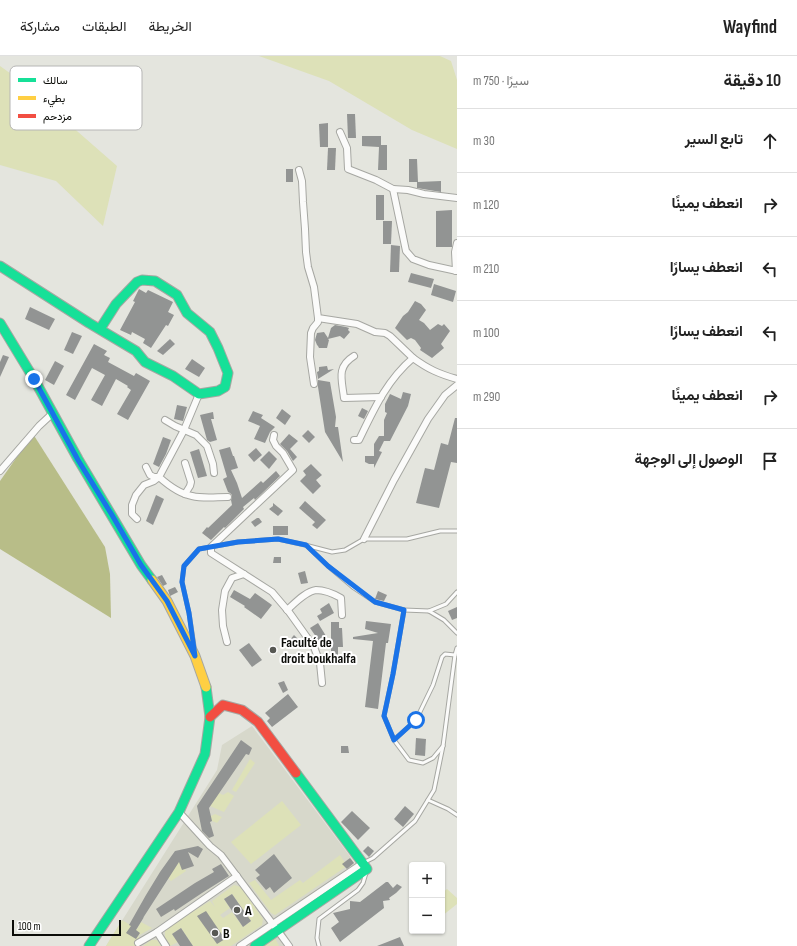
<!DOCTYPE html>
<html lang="ar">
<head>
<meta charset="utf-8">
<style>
	body { margin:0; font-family:"Sofia Sans Condensed",Vazirmatn,sans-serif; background:#f6f6f6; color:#222; direction:rtl }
	.controls { position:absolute; right:12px; bottom:12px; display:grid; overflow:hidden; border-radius:4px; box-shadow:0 1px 3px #0004 }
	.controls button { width:36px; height:36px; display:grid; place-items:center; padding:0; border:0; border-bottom:1px solid #e0e0e0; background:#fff; color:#222; font:20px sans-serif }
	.scale { position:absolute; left:12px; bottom:10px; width:109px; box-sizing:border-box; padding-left:4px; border:2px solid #0b0c08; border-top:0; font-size:11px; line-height:14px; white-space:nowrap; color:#0b0c08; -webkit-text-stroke:3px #fff; paint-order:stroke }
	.stop { position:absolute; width:12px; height:12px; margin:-9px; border:3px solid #1a73e8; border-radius:50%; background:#fff }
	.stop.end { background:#1a73e8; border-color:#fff; box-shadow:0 1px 4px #0008 }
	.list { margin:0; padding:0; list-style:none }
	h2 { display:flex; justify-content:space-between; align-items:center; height:52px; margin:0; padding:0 16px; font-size:17px }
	h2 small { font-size:13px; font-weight:400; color:#767676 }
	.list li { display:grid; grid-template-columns:26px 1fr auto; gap:12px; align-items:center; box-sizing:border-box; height:64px; padding:0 16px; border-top:1px solid #e0e0e0 }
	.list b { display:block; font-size:15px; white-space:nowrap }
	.list em { font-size:13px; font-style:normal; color:#767676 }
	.icon { flex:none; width:22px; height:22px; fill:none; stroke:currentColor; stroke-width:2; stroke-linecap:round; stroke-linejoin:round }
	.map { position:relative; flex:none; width:457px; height:890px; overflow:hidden; direction:ltr }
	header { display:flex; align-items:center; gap:24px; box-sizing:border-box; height:56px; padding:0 20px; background:#fff; border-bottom:1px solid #e0e0e0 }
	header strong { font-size:19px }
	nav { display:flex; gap:22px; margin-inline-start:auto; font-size:14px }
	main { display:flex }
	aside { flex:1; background:#fff }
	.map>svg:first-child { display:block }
</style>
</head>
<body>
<header>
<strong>Wayfind</strong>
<nav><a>الخريطة</a><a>الطبقات</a><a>مشاركة</a></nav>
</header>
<main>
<aside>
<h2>10 دقيقة<small>سيرًا · 750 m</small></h2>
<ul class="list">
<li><svg class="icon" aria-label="ahead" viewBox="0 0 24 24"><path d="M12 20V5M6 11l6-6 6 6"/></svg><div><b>تابع السير</b></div><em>30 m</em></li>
<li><svg class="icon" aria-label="right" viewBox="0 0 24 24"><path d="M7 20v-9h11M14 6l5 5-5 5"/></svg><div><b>انعطف يمينًا</b></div><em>120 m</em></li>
<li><svg class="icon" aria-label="left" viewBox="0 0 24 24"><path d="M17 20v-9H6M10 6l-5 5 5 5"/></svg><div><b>انعطف يسارًا</b></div><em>210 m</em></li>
<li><svg class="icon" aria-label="left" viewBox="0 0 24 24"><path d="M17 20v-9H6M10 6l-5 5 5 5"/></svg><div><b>انعطف يسارًا</b></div><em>100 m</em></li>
<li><svg class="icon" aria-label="right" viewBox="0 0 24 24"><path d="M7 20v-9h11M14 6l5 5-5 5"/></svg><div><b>انعطف يمينًا</b></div><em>290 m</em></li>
<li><svg class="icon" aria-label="arrive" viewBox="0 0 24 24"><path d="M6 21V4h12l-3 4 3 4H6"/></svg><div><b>الوصول إلى الوجهة</b></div></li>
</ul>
</aside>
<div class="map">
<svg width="457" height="890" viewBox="0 0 457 890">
	<rect width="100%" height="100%" fill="#e4e5de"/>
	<path fill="#d7d8cb" d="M 252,670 L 349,799 L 363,820 L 284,875 L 293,890 L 106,890 L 217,714 L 222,689 Z"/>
	<g fill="#dde1b8" fill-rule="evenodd">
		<path d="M 259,0 L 440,0 L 451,5 L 457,24 L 457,93 L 412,74 L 329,25 Z"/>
		<path d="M 0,10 L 14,20 L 117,110 L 103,170 L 56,125 L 0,109 Z"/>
		<path d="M 250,703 L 255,707 L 236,736 L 232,734 Z"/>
		<path d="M 228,736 L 234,740 L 224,756 L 210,750 L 219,737 L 223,739 Z"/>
		<path d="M 282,745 L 301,769 L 251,808 L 231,786 Z"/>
		<path d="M 215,758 L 222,761 L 217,767 L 212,765 L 211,760 Z"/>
		<path d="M 340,799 L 347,810 L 275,859 L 271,857 L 249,827 L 255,824 L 271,844 L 300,824 L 303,827 Z"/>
		<path d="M 179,805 L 186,815 L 171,825 L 168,822 Z"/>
		<path d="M 234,829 L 241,831 L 263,863 L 262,869 L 231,890 L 193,890 L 181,872 L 172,878 L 178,886 L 170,890 L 165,883 L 165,873 L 210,845 L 215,851 L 212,845 ZM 232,838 L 251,865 L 243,871 L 232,856 L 223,862 L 220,859 L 230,852 L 224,843 Z"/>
		<path d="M 447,833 L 457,842 L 457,848 L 442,860 L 442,837 Z"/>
		<path d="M 122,864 L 137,873 L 141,866 L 152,872 L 138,880 L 141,884 L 135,887 L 136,890 L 106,890 Z"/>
		<path d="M 275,882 L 279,890 L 262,890 Z"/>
		<path d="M 151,884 L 157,884 L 161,890 L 143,890 Z"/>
	</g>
	<path fill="#b8bd88" d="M 33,378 L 105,491 L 110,518 L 111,562 L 0,493 L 0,425 Z"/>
	<g fill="#929493">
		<path d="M 347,58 L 355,58 L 356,82 L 348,82 Z"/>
		<path d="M 328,67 L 328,91 L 320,91 L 319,68 Z"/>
		<path d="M 362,80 L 381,80 L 381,89 L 387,89 L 387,114 L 378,114 L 379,91 L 362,90 Z"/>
		<path d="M 328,92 L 336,92 L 335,114 L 327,114 Z"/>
		<path d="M 409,103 L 417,103 L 418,126 L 441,125 L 441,136 L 417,132 L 417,126 L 409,126 Z"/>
		<rect x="286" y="113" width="7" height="13"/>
		<rect x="376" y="139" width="8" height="25"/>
		<path d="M 452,154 L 452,191 L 436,191 L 436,155 Z"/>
		<path d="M 383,165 L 392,165 L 391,188 L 383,188 Z"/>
		<path d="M 391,189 L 400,190 L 399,216 L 390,216 Z"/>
		<path d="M 411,217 L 434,223 L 431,232 L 408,226 Z"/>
		<path d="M 434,228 L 456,235 L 453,246 L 431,239 Z"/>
		<path d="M 139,233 L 146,237 L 148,234 L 173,246 L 168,256 L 174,259 L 168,270 L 166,269 L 151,292 L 143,287 L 145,283 L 132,276 L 131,279 L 120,274 L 135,246 L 133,245 Z"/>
		<path d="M 415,245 L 421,248 L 426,254 L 419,264 L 424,267 L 430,274 L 438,268 L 442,270 L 444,268 L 450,275 L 441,288 L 444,292 L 432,302 L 420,294 L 421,292 L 415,284 L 411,282 L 407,284 L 395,272 L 403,260 L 408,256 Z"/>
		<path d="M 30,251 L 55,263 L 49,274 L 25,263 Z"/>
		<path d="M 335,269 L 346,271 L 349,272 L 348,274 L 350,276 L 344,283 L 340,280 L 328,283 L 329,284 L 327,292 L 319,292 L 318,290 L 317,289 L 315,284 L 317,277 L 324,276 L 328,282 L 331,272 Z"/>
		<path d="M 72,276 L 82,280 L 73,298 L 64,294 Z"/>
		<path d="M 170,283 L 175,288 L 163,299 L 157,295 Z"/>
		<path d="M 94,288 L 107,295 L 104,299 L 110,302 L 108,306 L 134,320 L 136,317 L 150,325 L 128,364 L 117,358 L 131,334 L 127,331 L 128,330 L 116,323 L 102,350 L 91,344 L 105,319 L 92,312 L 75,344 L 66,339 Z"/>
		<path d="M 3,299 L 9,301 L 0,321 L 0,306 Z"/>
		<path d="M 192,303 L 205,312 L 199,321 L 185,313 Z"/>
		<path d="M 55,305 L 64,310 L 54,329 L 45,324 Z"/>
		<path d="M 327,310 L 328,314 L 334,313 L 318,323 L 317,316 L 319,315 L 319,311 Z"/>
		<path d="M 318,324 L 330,326 L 336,361 L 335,371 L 338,371 L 343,406 L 325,376 L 318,331 Z"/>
		<path d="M 403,336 L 411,338 L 408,350 L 390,385 L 384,385 L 379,395 L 382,396 L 374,412 L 374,408 L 369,408 L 365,406 L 365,400 L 374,400 L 374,388 L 379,380 L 384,380 L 384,364 L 387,357 L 385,356 L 385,348 L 390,338 L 401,343 Z"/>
		<path d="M 177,349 L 187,351 L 183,365 L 174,363 Z"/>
		<path d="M 362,352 L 368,355 L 364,363 L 358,360 Z"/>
		<path d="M 282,353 L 291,360 L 285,369 L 276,362 Z"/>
		<path d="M 253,355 L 263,359 L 261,362 L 275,371 L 270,376 L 265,387 L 254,383 L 260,370 L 248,365 Z"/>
		<path d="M 213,356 L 214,363 L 211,363 L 217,384 L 210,386 L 207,384 L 200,359 Z"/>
		<path d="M 455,362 L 457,362 L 457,407 L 451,406 L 439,452 L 416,447 L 425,412 L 434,414 L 441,387 L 448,389 Z"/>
		<path d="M 308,374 L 315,381 L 309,387 L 302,380 Z"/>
		<path d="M 289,378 L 298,385 L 290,393 L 297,401 L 293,405 L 287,395 L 280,388 Z"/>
		<path d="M 163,381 L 171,384 L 166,398 L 159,411 L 153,408 Z"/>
		<path d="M 230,391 L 233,400 L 234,400 L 238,412 L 231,414 L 237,427 L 242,442 L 261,425 L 263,427 L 276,415 L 280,420 L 255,444 L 254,442 L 243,451 L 244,453 L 225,472 L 224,471 L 211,484 L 202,477 L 207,471 L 208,472 L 232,449 L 231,444 L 232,441 L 232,439 L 230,437 L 228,436 L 223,423 L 227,421 L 219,394 Z"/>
		<path d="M 256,392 L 262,399 L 254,406 L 248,399 Z"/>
		<path d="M 199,393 L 207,420 L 198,422 L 190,396 Z"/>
		<path d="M 269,395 L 277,403 L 269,413 L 260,404 Z"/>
		<path d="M 311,408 L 322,419 L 316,424 L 321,430 L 313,438 L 300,425 L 306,419 L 303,415 Z"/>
		<path d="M 156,439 L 164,443 L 153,469 L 146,465 Z"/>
		<path d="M 305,445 L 326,464 L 317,473 L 312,469 L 315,466 L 299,452 Z"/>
		<path d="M 273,447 L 283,455 L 278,460 L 269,453 L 273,450 Z"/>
		<path d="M 257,462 L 259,462 L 262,466 L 255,471 L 251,466 Z"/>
		<rect x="273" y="470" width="15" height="9"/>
		<path d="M 274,501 L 281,501 L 281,507 L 273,507 Z"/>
		<path d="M 305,515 L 308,527 L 301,528 L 298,517 Z"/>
		<path d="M 162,519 L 167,528 L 163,530 L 157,521 Z"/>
		<path d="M 175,531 L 178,536 L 170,540 L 168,534 Z"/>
		<path d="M 234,534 L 250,543 L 255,537 L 272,549 L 261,563 L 244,551 L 245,550 L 230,541 Z"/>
		<path d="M 378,535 L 387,539 L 384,545 L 375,543 Z"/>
		<path d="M 329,547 L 334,557 L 320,565 L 317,560 L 322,557 L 320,553 Z"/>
		<path d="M 457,551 L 457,562 L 452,564 L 448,555 Z"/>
		<path d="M 366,565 L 391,568 L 388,587 L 386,587 L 378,653 L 365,651 L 373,585 L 353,583 L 353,581 L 378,577 L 365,573 Z"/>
		<path d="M 331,566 L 339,566 L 339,572 L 342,572 L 343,591 L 338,591 L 338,602 L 331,602 Z"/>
		<path d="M 318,567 L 326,580 L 319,585 L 310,572 Z"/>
		<path d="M 294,579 L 300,585 L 295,591 L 289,585 Z"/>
		<path d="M 249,587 L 262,604 L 252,611 L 239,594 Z"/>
		<path d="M 284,625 L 288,634 L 283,637 L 278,627 Z"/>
		<path d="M 288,638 L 298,651 L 272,671 L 267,665 L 270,662 L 265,657 Z"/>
		<path d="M 416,682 L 426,683 L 425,700 L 415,699 Z"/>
		<path d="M 241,684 L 252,692 L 249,699 L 246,698 L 209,752 L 212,765 L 210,766 L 214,780 L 209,782 L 202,775 L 197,750 Z"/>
		<path d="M 341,690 L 348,690 L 349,697 L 341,697 Z"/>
		<path d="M 405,750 L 414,758 L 403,771 L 394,763 Z"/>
		<path d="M 352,755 L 370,772 L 358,784 L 341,766 Z"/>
		<path d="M 198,790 L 203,793 L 198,802 L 188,796 L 194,810 L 182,814 L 179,806 L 143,862 L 144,861 L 136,874 L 140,877 L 136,883 L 126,877 L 131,870 L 129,869 L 146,839 L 160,816 L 175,795 Z"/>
		<path d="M 368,790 L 374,795 L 369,801 L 363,795 Z"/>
		<path d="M 274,798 L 292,822 L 274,837 L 270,831 L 266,834 L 256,822 L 260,819 L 255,814 Z"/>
		<path d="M 350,802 L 354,807 L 347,813 L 342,808 Z"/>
		<path d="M 221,808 L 229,820 L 202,837 L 175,855 L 174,853 L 161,861 L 156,853 L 195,827 L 214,816 L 212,813 Z"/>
		<path d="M 386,826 L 388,826 L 393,832 L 397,828 L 402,831 L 396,837 L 389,842 L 390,844 L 383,845 L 384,852 L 340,886 L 331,872 L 339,866 L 333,857 L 350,853 L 350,845 L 360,846 Z"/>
		<path d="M 232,838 L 251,865 L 243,871 L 224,843 Z"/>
		<path d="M 206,855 L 225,883 L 217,888 L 197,860 Z"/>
		<path d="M 181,872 L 193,890 L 180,890 L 172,878 Z"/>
		<path d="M 400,881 L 404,890 L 377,890 Z"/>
	</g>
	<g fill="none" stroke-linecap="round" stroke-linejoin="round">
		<defs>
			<g id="lane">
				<path d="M 307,490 L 328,510 L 354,532 L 375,546 L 404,554 L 393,618 L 384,660 L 394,684 L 409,704 L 423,707 L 433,702 L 443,690"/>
				<path d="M 404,554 L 429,555 L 444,564 L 457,577"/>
				<path d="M 429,555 L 446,548 L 457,536"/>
				<path d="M 194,590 L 189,557 L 182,526 L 184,510 L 199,493 L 238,486 L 278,483 L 305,489 L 332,496 L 345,494 L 364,483 L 407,483 L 440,475 L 457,475"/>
				<path d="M 394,684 L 416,664 L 433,629 L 442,601 L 445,598 L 455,599 L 457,592"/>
				<path d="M 428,744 L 448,753 L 457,759"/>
				<path d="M 363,807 L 373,802 L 415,765 L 434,734 L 443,690 L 455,599"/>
				<path d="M 319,890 L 317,882 L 319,863 L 358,834 L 363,827 L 366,817"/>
			</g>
			<g id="street">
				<path d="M 340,76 L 347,92 L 348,113 L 376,124 L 393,133 L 406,195 L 413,203 L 429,209 L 457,215"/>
				<path d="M 299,114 L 302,125 L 303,146 L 305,173 L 306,196 L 308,211 L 314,231 L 318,262 L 357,268 L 375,276 L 385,277 L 390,280 L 413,302"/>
				<path d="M 393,133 L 408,134 L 424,138 L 457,142"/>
				<path d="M 456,215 L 455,196 L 457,187"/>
				<path d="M 354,300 C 336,311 342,324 344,342 L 381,341"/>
				<path d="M 314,328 L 310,301 L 311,277 L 313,272 L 318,266 L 318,262"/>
				<path d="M 199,338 L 184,374 L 159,421 C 168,429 180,438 192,440 C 204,443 216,441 228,441"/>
				<path d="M 165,364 L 175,370 L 196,379 L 207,390 L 213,408 L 214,417"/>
				<path d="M 274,379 L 273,384 L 276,390 L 283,397 L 293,414 L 211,491 L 211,497 L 272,536 L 289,556 L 314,591 L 320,607 L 322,627"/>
				<path d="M 354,384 L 359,384 C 374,353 387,324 413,302 C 428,313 439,318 457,323"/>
				<path d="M 185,407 L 191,426 L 190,430 L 185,438"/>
				<path d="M 0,415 L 39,370 L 53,357"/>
				<path d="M 137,463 L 132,458 L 132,449 L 136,439 L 144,429 L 154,425 L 159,421 L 154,421 L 150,419 L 146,411"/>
				<path d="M 364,483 L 394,424 L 428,363 L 445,339 L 457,329"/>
				<path d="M 287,554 C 294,548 306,535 316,534 C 325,534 334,538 341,542 L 342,559"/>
				<path d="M 227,586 L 223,570 L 222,554 L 225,535 L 232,522 L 244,518"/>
				<path d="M 179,756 L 210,790 L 221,799 L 278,875 L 289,890"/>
				<path d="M 157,876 L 166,890"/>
				<path d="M 138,887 L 157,876 L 237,820"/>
				<path d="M 240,890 L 363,807"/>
			</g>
			<g id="fast">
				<path d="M 0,210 L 89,267 L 136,295 L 145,306 L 173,320 L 199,338 L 218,335 L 225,331 L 228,317 L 218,292 L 210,276 L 187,257 L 177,239 L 155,225 L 142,224 L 137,226 L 116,248 L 100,273"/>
				<path d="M 0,267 L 34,323 L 78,403 L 141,509 L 152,524"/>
				<path d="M 89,890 L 179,756 L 205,698 L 210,661 L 206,631"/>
				<path d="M 255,890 L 367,813 L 296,717"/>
			</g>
			<path id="slow" d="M 152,524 L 167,545 L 195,600 L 206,631"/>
			<path id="jam" d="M 210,661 L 223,649 L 242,654 L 258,666 L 296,717"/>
		</defs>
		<use href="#lane" stroke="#a6a7a2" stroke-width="5"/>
		<use href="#street" stroke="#a6a7a2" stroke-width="8"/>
		<use href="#fast" stroke="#a6a7a2" stroke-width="11"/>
		<use href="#slow" stroke="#a6a7a2" stroke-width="11"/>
		<use href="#jam" stroke="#a6a7a2" stroke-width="11"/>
		<use href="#lane" stroke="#fbfbfa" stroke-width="3"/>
		<use href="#street" stroke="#fbfbfa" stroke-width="6"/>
		<use href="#fast" stroke="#16e098" stroke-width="9"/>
		<use href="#slow" stroke="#ffcf43" stroke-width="9"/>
		<use href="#jam" stroke="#f24e42" stroke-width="9"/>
	</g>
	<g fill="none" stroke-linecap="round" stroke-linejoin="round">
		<path stroke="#1a73e8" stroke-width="5" d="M 34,323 L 78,404 L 112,459 L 141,509 L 167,545 L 195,600 L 189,557 L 182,526 L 184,510 L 199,493 L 238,486 L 278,483 L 306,489 L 328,510 L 375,546 L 404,554 L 393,618 L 384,660 L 394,684 L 416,664"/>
	</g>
	<g fill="#575853" stroke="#fff" stroke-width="1.5">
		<circle cx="273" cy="594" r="4"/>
		<circle cx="237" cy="854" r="4"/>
		<circle cx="215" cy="877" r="4"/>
	</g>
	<g text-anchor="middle" stroke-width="4" stroke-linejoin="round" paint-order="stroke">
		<g font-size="14" font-weight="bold" fill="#0b0c08" stroke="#fff" text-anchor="start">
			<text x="281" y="591">Faculté de<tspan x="281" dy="16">droit boukhalfa</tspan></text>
			<text x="245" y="859">A</text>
			<text x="223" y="882">B</text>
		</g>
	</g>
	<rect x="10" y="10" width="132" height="64" rx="6" fill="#fff" stroke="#b6b6b5" stroke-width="1"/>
	<rect x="18" y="22" width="18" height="4" fill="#16e098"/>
	<rect x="18" y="40" width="18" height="4" fill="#ffcf43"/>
	<rect x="18" y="58" width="18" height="4" fill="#f24e42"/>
	<g font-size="11" fill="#0b0c08">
		<text x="43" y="28">سالك</text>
		<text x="43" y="46">بطيء</text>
		<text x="43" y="64">مزدحم</text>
	</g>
</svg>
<div class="controls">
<button>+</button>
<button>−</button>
</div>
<div class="scale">100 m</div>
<div class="stop" style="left:416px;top:664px"></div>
<div class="stop end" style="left:34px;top:323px"></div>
</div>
</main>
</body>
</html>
